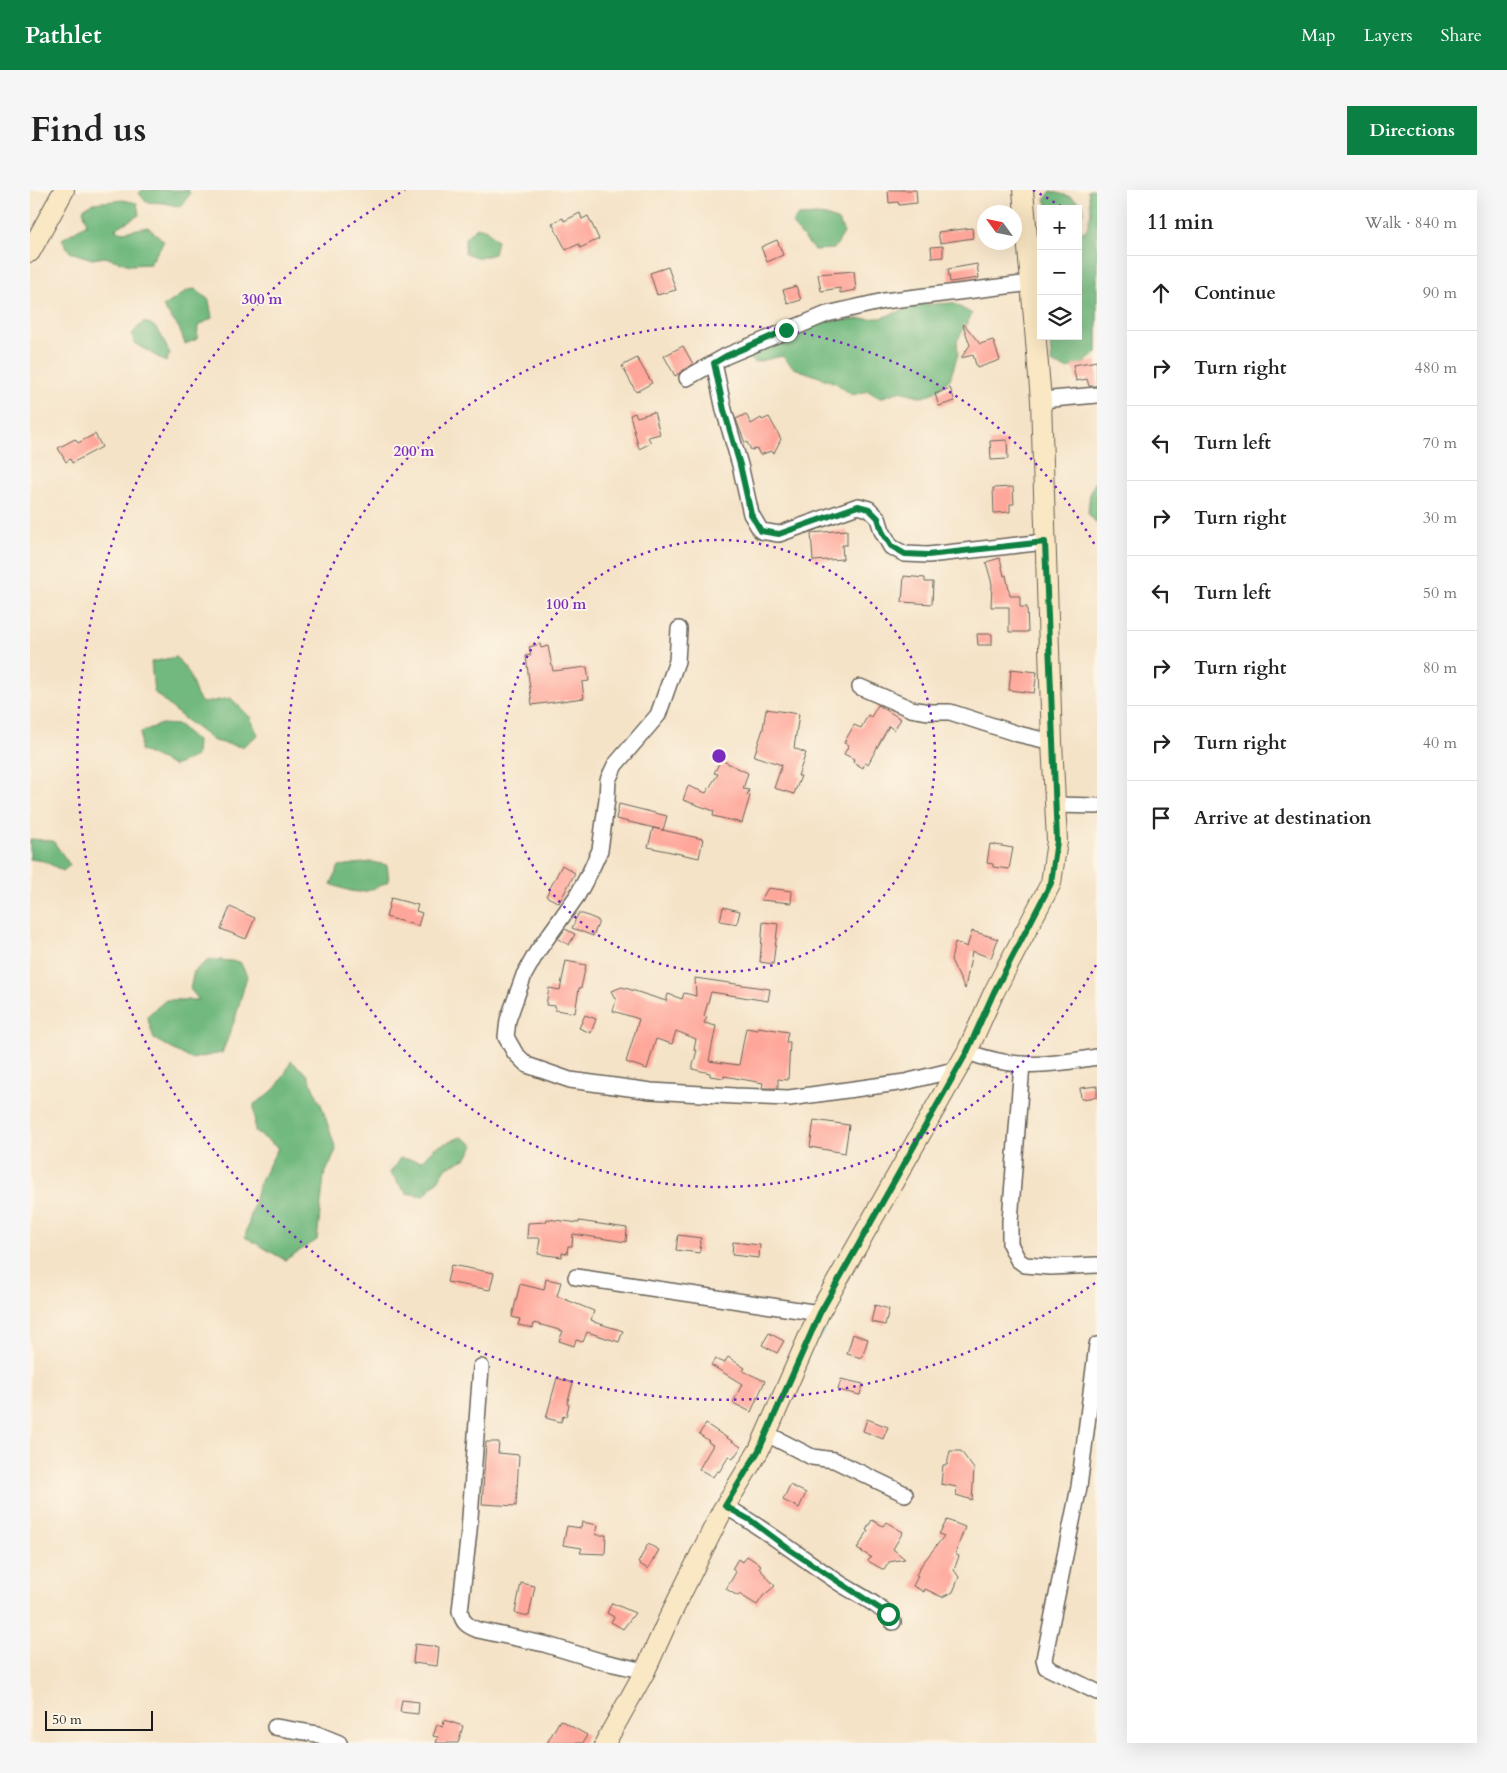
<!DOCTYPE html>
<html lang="en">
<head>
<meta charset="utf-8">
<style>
	body { margin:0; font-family:Cardo,serif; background:#f6f6f6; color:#222 }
	.controls { position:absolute; right:15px; top:15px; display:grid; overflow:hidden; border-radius:0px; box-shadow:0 5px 20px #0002 }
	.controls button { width:45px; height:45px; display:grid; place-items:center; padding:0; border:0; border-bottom:1px solid #e0e0e0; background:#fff; color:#222; font:25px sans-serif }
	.compass { position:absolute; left:947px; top:15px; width:45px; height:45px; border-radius:50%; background:#fff; box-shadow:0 5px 20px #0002; rotate:303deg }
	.scale { position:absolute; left:15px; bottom:12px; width:108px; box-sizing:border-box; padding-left:5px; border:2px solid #1c1c1c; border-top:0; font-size:14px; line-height:18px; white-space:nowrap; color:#1c1c1c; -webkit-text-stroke:4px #fcf5e5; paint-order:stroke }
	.stop { position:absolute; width:15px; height:15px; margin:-11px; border:4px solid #0b8043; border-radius:50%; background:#fff }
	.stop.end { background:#0b8043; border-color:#fff; box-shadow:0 1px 5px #0008 }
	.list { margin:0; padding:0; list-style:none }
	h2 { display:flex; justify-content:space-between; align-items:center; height:65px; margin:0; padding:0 20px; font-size:21px }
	h2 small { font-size:16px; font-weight:400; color:#767676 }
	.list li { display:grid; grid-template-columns:32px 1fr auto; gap:15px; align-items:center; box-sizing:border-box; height:75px; padding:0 20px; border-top:1px solid #e0e0e0 }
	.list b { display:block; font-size:19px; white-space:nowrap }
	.list em { font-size:16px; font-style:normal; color:#767676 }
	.icon { flex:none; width:28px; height:28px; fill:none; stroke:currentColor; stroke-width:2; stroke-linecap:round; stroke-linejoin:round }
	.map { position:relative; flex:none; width:1067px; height:1553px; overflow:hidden; border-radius:0px }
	header { display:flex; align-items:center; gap:30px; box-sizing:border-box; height:70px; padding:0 25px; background:#0b8043; color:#fff }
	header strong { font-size:24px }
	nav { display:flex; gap:28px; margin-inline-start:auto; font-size:18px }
	.intro { display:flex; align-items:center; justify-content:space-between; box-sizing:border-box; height:120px; padding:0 30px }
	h1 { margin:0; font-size:35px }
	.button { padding:12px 22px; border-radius:0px; background:#0b8043; color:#fff; font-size:18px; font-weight:700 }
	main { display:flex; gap:30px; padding:0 30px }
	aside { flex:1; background:#fff; border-radius:0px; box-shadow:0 5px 20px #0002 }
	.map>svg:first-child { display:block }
</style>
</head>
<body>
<header>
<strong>Pathlet</strong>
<nav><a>Map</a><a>Layers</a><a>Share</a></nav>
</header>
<div class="intro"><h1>Find us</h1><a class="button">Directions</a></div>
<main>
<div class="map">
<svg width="1067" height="1553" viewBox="0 0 1067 1553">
	<rect width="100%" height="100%" fill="#fcf5e5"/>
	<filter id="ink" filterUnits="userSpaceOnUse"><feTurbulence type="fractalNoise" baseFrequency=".02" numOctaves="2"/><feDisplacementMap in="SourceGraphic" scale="10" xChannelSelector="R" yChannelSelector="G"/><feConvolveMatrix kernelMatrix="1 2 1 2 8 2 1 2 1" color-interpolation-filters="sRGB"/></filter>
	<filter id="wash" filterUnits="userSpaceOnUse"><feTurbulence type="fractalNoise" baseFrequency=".0096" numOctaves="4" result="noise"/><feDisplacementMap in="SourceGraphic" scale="20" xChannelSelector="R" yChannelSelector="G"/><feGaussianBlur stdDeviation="1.12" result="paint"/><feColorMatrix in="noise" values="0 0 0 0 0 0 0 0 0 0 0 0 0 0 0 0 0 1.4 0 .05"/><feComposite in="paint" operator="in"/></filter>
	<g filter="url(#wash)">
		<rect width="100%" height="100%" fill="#f5e3c8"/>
		<g fill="#72b97f" stroke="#476a4e">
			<path d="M 112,0 L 158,0 L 160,4 L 150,17 L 135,13 L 116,12 L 109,3 Z"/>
			<path d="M 1058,0 L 1067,0 L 1067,162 L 1054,173 L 1037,179 L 1022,173 L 1020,154 L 1025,146 L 1048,146 L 1048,105 L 1051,102 L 1048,95 L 1048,45 L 1057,39 L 1061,22 Z"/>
			<path d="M 1021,1 L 1041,7 L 1053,15 L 1053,23 L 1048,25 L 1048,19 L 1019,19 L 1015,9 Z"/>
			<path d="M 93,10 L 107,13 L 109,25 L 85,39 L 93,42 L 118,37 L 134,51 L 120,74 L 100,75 L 75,67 L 62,69 L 40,62 L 32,49 L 57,34 L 53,19 L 63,13 Z"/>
			<path d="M 787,25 L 796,26 L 809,31 L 814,43 L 804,59 L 784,60 L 762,34 L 768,26 Z"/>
			<path d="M 447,37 L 457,40 L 467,50 L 464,64 L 449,68 L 435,63 L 435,48 Z"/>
			<path d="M 165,99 L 179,110 L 182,128 L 168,136 L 167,149 L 155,154 L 149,138 L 133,117 L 158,100 Z"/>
			<path d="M 923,113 L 942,124 L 927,151 L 928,164 L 920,189 L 905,202 L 893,207 L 870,201 L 850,208 L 838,201 L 822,205 L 806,193 L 764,178 L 752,166 L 725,172 L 720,169 L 718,164 L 795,131 L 850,128 L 890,115 Z"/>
			<path d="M 113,132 C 130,134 132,150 140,163 L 136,172 L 104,153 L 102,144 Z"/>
			<path d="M 1067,289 L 1067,334 L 1058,323 L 1060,302 Z"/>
			<path d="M 146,467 L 159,483 L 167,506 L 172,513 L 201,508 L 220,527 L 228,545 L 212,557 L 184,551 L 151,526 L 124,502 L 121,472 Z"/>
			<path d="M 131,534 L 149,535 L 167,551 L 166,566 L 144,576 L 110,560 L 111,542 Z"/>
			<path d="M 0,649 L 23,651 L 40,675 L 33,681 L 14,671 L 0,669 Z"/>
			<path d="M 341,672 L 357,675 L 359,691 C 333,705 328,705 301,694 L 309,676 Z"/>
			<path d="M 180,769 L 210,772 L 217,786 L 205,829 L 192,863 L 161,869 L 124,849 L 117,826 L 136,810 L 169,810 L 160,799 L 164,781 Z"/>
			<path d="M 261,871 L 277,884 L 292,917 L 306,960 L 294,986 L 287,1050 L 255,1070 L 215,1047 L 229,994 L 248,958 L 225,941 L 224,914 C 245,902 251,893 261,871 Z"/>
			<path d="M 431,947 L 444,955 L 437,968 L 417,977 L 408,990 L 394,1006 L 376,1003 L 360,983 L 370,968 L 391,971 L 404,958 Z"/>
		</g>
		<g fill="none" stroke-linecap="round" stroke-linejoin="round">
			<path stroke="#5fc2dd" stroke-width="4.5" d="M 788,1148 L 800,1125"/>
		</g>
		<g id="blocks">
			<g fill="#fea699">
				<path d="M 858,0 L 886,0 L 887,13 L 869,15 L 868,12 L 859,13 Z"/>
				<path d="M 550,23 L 552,29 L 558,26 L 569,49 L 550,58 L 549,54 L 536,60 L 522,33 L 533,28 L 534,31 Z"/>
				<path d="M 942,38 L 943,48 L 910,53 L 908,42 Z"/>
				<path d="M 747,50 L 753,65 L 737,72 L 731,57 Z"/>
				<path d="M 913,56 L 913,67 L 902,68 L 901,57 Z"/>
				<path d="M 947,74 L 949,88 L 920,92 L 918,79 Z"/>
				<path d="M 638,77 L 646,100 L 627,105 L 620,83 Z"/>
				<path d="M 824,81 L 826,100 L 810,103 L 810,98 L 791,101 L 788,84 Z"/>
				<path d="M 766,96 L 771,110 L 758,114 L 753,100 Z"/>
				<path d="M 934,134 L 950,154 L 963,150 L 970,170 L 947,178 L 943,165 L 931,168 L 940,155 L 933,135 Z"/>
				<path d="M 653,156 L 663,174 L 645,186 L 634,166 Z"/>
				<path d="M 607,168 L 622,193 L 606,202 L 592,176 Z"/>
				<path d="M 1067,171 L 1067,196 L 1059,196 L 1057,189 L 1046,191 L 1043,175 Z"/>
				<path d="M 920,198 L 925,211 L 909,216 L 905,204 Z"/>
				<path d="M 624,222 L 630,244 L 618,247 L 621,253 L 609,259 L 600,225 L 605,223 L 607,227 Z"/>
				<path d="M 716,224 L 721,234 L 731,228 L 732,230 L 739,227 L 751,249 L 744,263 L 741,261 L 730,265 L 727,259 L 721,260 L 717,252 L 715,253 L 706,229 Z"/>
				<path d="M 65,244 L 72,257 L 42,273 L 40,269 L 36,272 L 28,258 L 45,249 L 48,253 Z"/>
				<path d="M 977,250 L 978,269 L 961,270 L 960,251 Z"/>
				<path d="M 983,297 L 984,314 L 980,314 L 980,322 L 964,323 L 963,298 Z"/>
				<path d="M 817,340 L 817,355 L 812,355 L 813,369 L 783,371 L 781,343 Z"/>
				<path d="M 970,368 L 974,386 L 976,385 L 980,406 L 990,406 L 990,417 L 997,417 L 998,442 L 979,442 L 979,417 L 961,417 L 962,394 L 956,372 Z"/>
				<path d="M 874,386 L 895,388 L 895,392 L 903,392 L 902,414 L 872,412 Z"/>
				<path d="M 947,444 L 962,444 L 962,455 L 948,455 Z"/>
				<path d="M 510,454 L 511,458 L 518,456 L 523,481 L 557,477 L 559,491 L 552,492 L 554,508 L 502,515 L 496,466 L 501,465 L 499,457 Z"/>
				<path d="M 981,479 L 1007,482 L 1004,503 L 979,500 Z"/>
				<path d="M 848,515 L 871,529 L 864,540 L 859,536 L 838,574 L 835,573 L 833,578 L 823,572 L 824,569 L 814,564 L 819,555 L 814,553 L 824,535 L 831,538 L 838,525 L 841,527 Z"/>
				<path d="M 736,519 L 769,524 L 764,558 L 776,563 L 768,586 L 771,586 L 764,604 L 744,598 L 752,575 L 724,566 L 733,539 Z"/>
				<path d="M 691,570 L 718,583 L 713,599 L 719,600 L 717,605 L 720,606 L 712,633 L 683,626 L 684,621 L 653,610 L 658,596 L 676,603 L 688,584 L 684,583 Z"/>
				<path d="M 589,614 L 637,626 L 633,640 L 586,629 Z"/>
				<path d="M 623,638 L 673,649 L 669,668 L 618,657 Z"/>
				<path d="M 960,654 L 983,658 L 979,679 L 963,677 L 963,674 L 957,673 Z"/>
				<path d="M 532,675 L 545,683 L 529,713 L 516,706 Z"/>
				<path d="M 738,698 L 762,701 L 761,713 L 731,710 Z"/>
				<path d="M 361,708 L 388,715 L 386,721 L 392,723 L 388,736 L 356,727 Z"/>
				<path d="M 200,717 L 225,728 L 216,749 L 191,739 Z"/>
				<path d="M 693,717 L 710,721 L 707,734 L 690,731 Z"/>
				<path d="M 548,724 L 553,724 L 568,730 L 568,734 L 563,746 L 542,738 Z"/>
				<path d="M 733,732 L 748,734 L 743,774 L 730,772 Z"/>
				<path d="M 535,739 L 545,744 L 539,755 L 528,749 Z"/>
				<path d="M 942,741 L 968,749 L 961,768 L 942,761 L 935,799 L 921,770 L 925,752 L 937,757 Z"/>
				<path d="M 536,771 L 556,775 L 551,798 L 549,798 L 545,823 L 525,820 L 525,816 L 516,815 L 519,798 L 530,800 Z"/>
				<path d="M 665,788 L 740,799 L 738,811 L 681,802 L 674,826 L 677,827 L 674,833 L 686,836 L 679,871 L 709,875 L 716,838 L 728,840 L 728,837 L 758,842 L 756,852 L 760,852 L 758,890 L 748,889 L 748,898 L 732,898 L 733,893 L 694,886 L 694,888 L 680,886 L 680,883 L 662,879 L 667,860 L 664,860 L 666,849 L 646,841 L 642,854 L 626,849 L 617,879 L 596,872 L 609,829 L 583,821 L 586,810 L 581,801 L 592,797 L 636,811 L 638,804 L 652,809 L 654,803 L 666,806 Z"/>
				<path d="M 555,825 L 566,829 L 561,843 L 549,838 Z"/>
				<path d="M 1067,896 L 1067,907 L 1051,909 L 1050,898 Z"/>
				<path d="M 784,930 L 819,935 L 815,963 L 780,957 Z"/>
				<path d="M 517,1029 L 549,1033 L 549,1031 L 597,1038 L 596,1052 L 543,1044 L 542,1056 L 538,1056 L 537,1064 L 532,1063 L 532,1067 L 508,1064 L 510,1048 L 497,1048 L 498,1033 L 516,1032 Z"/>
				<path d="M 648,1045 L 671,1048 L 670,1063 L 646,1060 Z"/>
				<path d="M 703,1052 L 730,1055 L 729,1068 L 702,1065 Z"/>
				<path d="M 421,1075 L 464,1083 L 460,1100 L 417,1092 Z"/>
				<path d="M 516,1089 L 531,1092 L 527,1106 L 564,1121 L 561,1130 L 564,1131 L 564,1132 L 593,1141 L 589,1152 L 557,1142 L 553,1152 L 546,1150 L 544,1156 L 529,1151 L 533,1141 L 504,1133 L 503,1138 L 488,1135 L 490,1129 L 482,1127 L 490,1094 L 514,1100 Z"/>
				<path d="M 845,1115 L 859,1119 L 855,1135 L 841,1132 Z"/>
				<path d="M 739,1143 L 754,1151 L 747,1163 L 732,1155 Z"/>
				<path d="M 823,1144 L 838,1149 L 832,1168 L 817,1164 Z"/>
				<path d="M 698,1167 L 715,1178 L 713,1181 L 735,1191 L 721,1222 L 703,1213 L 712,1194 L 681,1175 L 685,1169 L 694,1173 Z"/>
				<path d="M 527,1188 L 543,1193 L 537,1214 L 539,1215 L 536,1227 L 533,1226 L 531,1232 L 516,1228 Z"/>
				<path d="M 811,1189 L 833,1194 L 830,1205 L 808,1200 Z"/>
				<path d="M 837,1229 L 858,1237 L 853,1249 L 833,1241 Z"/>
				<path d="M 676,1234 L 711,1257 L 703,1269 L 699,1266 L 689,1282 L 687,1281 L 683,1287 L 669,1279 L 683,1255 L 678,1252 L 679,1251 L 669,1244 Z"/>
				<path d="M 456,1252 L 469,1252 L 468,1263 L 489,1265 L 486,1316 L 452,1314 Z"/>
				<path d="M 920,1261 L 931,1261 L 944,1279 L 942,1310 L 926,1305 L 927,1297 L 911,1294 L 913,1275 L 917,1275 Z"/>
				<path d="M 760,1295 L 776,1303 L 769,1318 L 753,1310 Z"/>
				<path d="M 842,1330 L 853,1336 L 856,1332 L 873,1342 L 863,1359 L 875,1369 L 859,1372 L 854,1380 L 838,1371 L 841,1367 L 827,1359 L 838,1341 L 836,1340 Z"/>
				<path d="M 917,1330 L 935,1337 L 925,1364 L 929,1366 L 924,1380 L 929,1387 L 923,1402 L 912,1407 L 895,1399 L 894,1402 L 883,1396 L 888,1386 L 886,1385 L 892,1374 L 914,1346 L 909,1344 Z"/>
				<path d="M 552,1332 L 568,1335 L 566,1345 L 576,1345 L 575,1364 L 550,1363 L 552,1358 L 533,1355 L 537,1336 L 551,1338 Z"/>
				<path d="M 618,1354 L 629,1360 L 618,1379 L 608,1373 Z"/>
				<path d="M 717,1366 L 731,1375 L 729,1378 L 745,1396 L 733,1406 L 727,1415 L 709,1404 L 708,1406 L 696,1399 L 706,1382 L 702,1379 L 708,1369 L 713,1372 Z"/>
				<path d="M 491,1393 L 505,1396 L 499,1426 L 485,1423 Z"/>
				<path d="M 582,1413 L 605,1423 L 593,1439 L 581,1432 L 584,1427 L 577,1423 Z"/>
				<path d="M 385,1454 L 409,1457 L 407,1476 L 383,1473 Z"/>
				<path d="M 372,1510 L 389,1512 L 388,1524 L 370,1522 Z"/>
				<path d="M 414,1530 L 433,1536 L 428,1553 L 406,1553 L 408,1547 L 403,1546 L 407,1535 L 413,1537 Z"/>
				<path d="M 530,1530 L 557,1545 L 553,1553 L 517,1553 Z"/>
			</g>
		</g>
	</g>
	<g filter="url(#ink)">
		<use href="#blocks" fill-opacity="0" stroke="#686258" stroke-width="1"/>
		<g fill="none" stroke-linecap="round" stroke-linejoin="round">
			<defs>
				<g id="street">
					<path d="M 684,173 L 694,220 L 710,275 L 721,324 L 731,341 L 749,344 L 828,316 L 839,319 L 848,328 L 852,341 L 861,357 L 875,364 L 898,365 L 1015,352"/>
					<path d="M 657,188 L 696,166 L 797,124 L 854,111 L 1001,93"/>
					<path d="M 1011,210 L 1067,205"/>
					<path d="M 649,439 L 647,471 L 628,525 L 585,575 L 578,590 L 577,609 L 570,660 L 560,682 L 547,706 L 507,762 L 494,785 L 478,830 L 476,847 L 485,863 L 497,875 L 540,890 L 621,901 L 705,906 L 759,908 L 875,892 L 928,879"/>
					<path d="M 830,497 L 881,519 L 899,522 L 920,522 L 988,544 L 1022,552"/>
					<path d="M 1026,615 L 1067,616"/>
					<path d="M 937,862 C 954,868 971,873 990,874 C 1015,876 1042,871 1067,867"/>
					<path d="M 992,874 L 980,1031 L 980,1054 L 988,1070 L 995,1075 L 1020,1077 L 1067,1075"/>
					<path d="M 546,1087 L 789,1123"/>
					<path d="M 1067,1155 L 1049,1297 L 1014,1469 L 1016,1477 L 1067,1502"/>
					<path d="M 451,1177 L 439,1341 L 430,1421 C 433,1433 437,1436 448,1440 L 514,1454 L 570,1471 L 615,1481"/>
					<path d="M 737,1244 L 782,1267 L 804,1270 L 875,1304"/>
					<path d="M 695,1316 C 735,1339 772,1368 811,1394 C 828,1405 852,1415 863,1432"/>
					<path d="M 245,1537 L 287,1544 L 309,1553"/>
				</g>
				<g id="secondary">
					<path d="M 0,62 L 34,0"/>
					<path d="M 575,1553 L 615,1481 L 638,1430 L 692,1321 L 729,1260 L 789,1123 L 937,862 L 964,802 L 1021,693 L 1027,651 L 1022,552 L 1011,210 L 993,0"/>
				</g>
			</defs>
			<use href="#street" stroke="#686258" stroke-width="18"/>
			<use href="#secondary" stroke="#686258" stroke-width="22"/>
			<use href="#street" stroke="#fff" stroke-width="15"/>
			<use href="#secondary" stroke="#fae7c3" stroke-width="20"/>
		</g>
	</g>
	<g fill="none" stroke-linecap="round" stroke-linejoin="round" filter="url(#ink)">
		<path stroke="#0b8043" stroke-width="6" d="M 756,140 L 696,166 L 684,173 L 694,220 L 710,275 L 721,324 L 731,341 L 749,344 L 828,316 L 839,319 L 848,328 L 852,341 L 861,356 L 875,364 L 898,365 L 1015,352 L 1027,651 L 1021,693 L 964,802 L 937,862 L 790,1123 L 729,1260 L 695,1316 L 720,1330 L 760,1360 L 858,1424"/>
	</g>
	<g fill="none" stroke="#7b2cbf" stroke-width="2.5" stroke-dasharray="2.5 5">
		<circle cx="689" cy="566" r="216"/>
		<path d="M1066 775A431 431 0 1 1 1066 357"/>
		<path d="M1065 1093A647 647 0 1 1 375 0M1003 0A647 647 0 0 1 1032 17"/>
	</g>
	<circle cx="689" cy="566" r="8" fill="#7b2cbf" stroke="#fcf5e5" stroke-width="2.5"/>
	<g font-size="15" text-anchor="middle" font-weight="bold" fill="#7b2cbf" stroke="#fcf5e5" stroke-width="4" stroke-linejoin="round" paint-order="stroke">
		<text x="232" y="114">300 m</text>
		<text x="384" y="266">200 m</text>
		<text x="536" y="419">100 m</text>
	</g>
</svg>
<div class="controls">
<button>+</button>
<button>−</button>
<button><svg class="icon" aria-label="layers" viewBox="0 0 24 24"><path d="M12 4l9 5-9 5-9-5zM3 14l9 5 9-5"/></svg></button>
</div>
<svg class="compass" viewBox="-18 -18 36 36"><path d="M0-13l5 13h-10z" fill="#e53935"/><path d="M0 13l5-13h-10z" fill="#767676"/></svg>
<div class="scale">50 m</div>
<div class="stop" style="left:858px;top:1424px"></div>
<div class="stop end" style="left:756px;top:140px"></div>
</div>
<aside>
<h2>11 min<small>Walk · 840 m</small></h2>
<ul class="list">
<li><svg class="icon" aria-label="ahead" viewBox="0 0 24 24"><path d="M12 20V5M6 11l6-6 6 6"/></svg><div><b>Continue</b></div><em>90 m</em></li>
<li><svg class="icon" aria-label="right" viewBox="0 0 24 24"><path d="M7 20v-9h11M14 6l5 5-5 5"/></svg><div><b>Turn right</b></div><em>480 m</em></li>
<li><svg class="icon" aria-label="left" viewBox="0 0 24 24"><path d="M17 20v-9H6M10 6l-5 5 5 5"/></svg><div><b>Turn left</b></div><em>70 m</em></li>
<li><svg class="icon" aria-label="right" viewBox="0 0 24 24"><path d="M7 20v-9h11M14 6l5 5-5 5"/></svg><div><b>Turn right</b></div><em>30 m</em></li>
<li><svg class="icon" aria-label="left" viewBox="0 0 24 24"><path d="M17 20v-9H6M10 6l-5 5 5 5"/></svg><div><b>Turn left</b></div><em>50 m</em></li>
<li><svg class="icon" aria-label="right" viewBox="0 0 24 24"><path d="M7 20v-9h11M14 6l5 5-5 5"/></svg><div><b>Turn right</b></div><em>80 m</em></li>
<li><svg class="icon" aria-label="right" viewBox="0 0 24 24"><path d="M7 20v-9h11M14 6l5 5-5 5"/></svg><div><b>Turn right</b></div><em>40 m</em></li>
<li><svg class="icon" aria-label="arrive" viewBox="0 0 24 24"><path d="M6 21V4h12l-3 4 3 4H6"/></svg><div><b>Arrive at destination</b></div></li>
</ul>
</aside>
</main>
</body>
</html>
